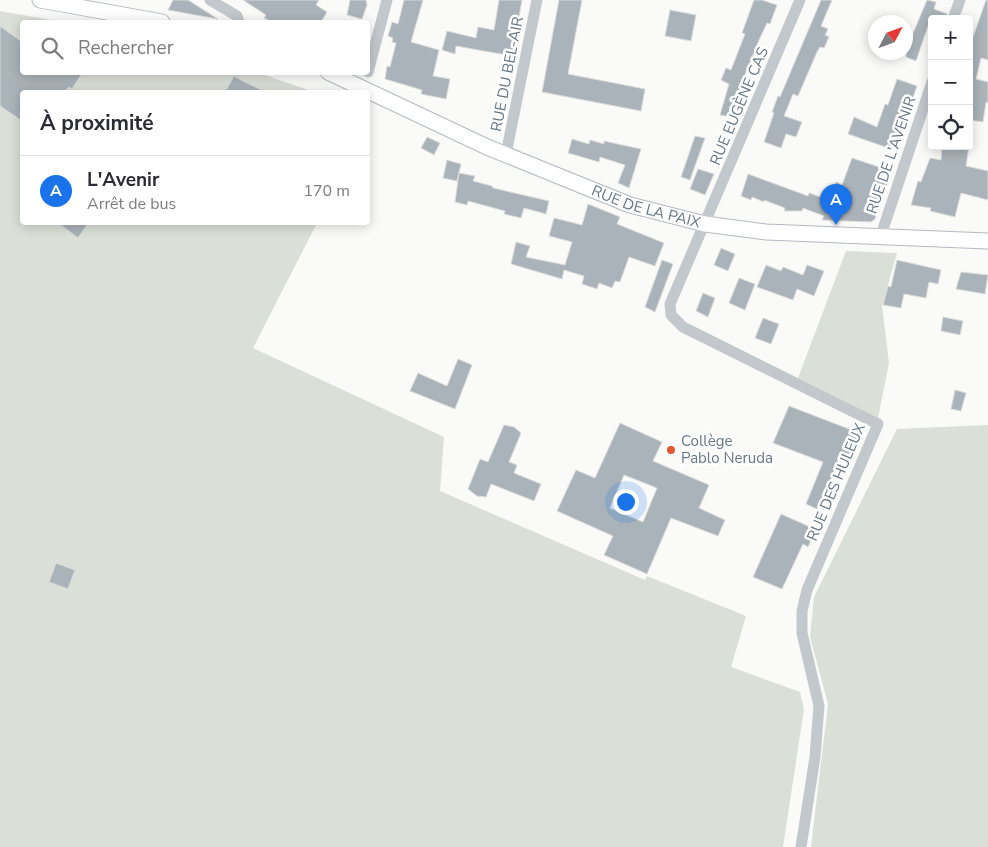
<!DOCTYPE html>
<html lang="fr">
<head>
<meta charset="utf-8">
<style>
	body { margin:0; font-family:"Nunito Sans",sans-serif; background:#f7f7f7; color:#2b2b33 }
	.controls { position:absolute; right:15px; top:15px; display:grid; overflow:hidden; border-radius:5px; box-shadow:0 2px 12px #0003 }
	.controls button { width:45px; height:45px; display:grid; place-items:center; padding:0; border:0; border-bottom:1px solid #e1e1e2; background:#fff; color:#2b2b33; font:25px sans-serif }
	.compass { position:absolute; left:868px; top:15px; width:45px; height:45px; border-radius:50%; background:#fff; box-shadow:0 2px 12px #0003; rotate:49deg }
	.you { position:absolute; left:625px; top:501px; width:18px; height:18px; margin:-12px; border:4px solid #fff; border-radius:50%; background:#1a73e8; box-shadow:0 0 0 8px #1a73e833 }
	.badge { display:grid; place-items:center; width:32px; height:32px; border-radius:50%; background:#1a73e8; color:#fff; font-size:16px; font-weight:700 }
	.pin { position:absolute; translate:-50% -41px; filter:drop-shadow(0 1px 2px #0008) }
	.pin::after { content:''; position:absolute; top:26px; width:18px; height:15px; background:inherit; clip-path:polygon(0 0,100% 0,50% 100%) }
	.list { margin:0; padding:0; list-style:none }
	h2 { display:flex; justify-content:space-between; align-items:center; height:65px; margin:0; padding:0 20px; font-size:21px }
	h2 small { font-size:16px; font-weight:400; color:#7c7c81 }
	.list li { display:grid; grid-template-columns:32px 1fr auto; gap:15px; align-items:center; box-sizing:border-box; height:70px; padding:0 20px; border-top:1px solid #e1e1e2 }
	.list b { display:block; font-size:19px; white-space:nowrap }
	.list p { margin:0; font-size:16px; white-space:nowrap; color:#7c7c81 }
	.list em { font-size:16px; font-style:normal; color:#7c7c81 }
	.icon { flex:none; width:28px; height:28px; fill:none; stroke:currentColor; stroke-width:2; stroke-linecap:round; stroke-linejoin:round }
	.map { position:relative; flex:none; width:988px; height:847px; overflow:hidden }
	.search { position:absolute; background:#fff; box-shadow:0 2px 12px #0003; left:20px; top:20px; width:350px; height:55px; display:flex; align-items:center; gap:12px; box-sizing:border-box; padding:0 18px; border-radius:5px; color:#7c7c81; font-size:19px }
	.panel { position:absolute; background:#fff; box-shadow:0 2px 12px #0003; left:20px; top:90px; width:350px; height:135px; border-radius:5px }
	.map>svg:first-child { display:block }
</style>
</head>
<body>
<div class="map">
<svg width="988" height="847" viewBox="0 0 988 847">
	<rect width="100%" height="100%" fill="#fafaf8"/>
	<g fill="#dadfd7">
		<path d="M 0,11 L 62,22 L 22,22 L 22,72 L 259,73 L 314,92 L 22,92 L 22,222 L 317,223 L 253,348 L 444,437 L 440,491 L 645,580 L 647,576 L 746,616 L 731,667 L 800,692 L 804,709 L 783,847 L 0,847 Z"/>
		<path d="M 846,251 L 897,253 L 882,306 L 889,363 L 878,418 L 798,378 Z"/>
		<path d="M 988,425 L 988,847 L 811,847 L 828,704 L 810,637 L 814,597 L 897,429 Z"/>
	</g>
	<g fill="#aab3b9" stroke="#dcdcda" fill-rule="evenodd">
		<path d="M 173,0 L 188,0 L 218,19 L 168,10 Z"/>
		<path d="M 243,0 L 319,0 L 316,5 L 327,12 L 321,22 L 272,22 L 264,18 L 266,15 Z"/>
		<path d="M 350,0 L 366,0 L 367,5 L 362,19 L 347,15 Z"/>
		<path d="M 404,0 L 423,0 L 411,42 L 439,50 L 433,76 L 450,79 L 446,99 L 421,94 L 422,90 L 385,79 L 387,66 L 390,67 L 396,43 L 392,42 L 393,38 L 388,36 L 392,22 L 398,24 Z"/>
		<path d="M 499,0 L 522,0 L 512,56 L 456,46 L 455,54 L 442,50 L 447,31 L 476,38 L 478,27 L 494,30 Z"/>
		<path d="M 559,0 L 582,0 L 568,74 L 645,89 L 641,111 L 542,92 Z"/>
		<path d="M 754,0 L 762,0 L 777,5 L 770,24 L 767,23 L 759,40 L 741,85 L 732,117 L 720,115 L 729,84 L 721,80 L 726,68 L 731,70 L 745,34 L 742,33 Z"/>
		<path d="M 821,0 L 832,0 L 821,26 L 828,29 L 825,35 L 829,37 L 824,48 L 820,47 L 817,52 L 798,96 L 793,94 L 784,116 L 802,122 L 796,137 L 786,134 L 781,148 L 764,142 L 774,113 L 772,112 L 778,96 L 780,97 Z"/>
		<path d="M 927,0 L 936,2 L 934,9 L 947,14 L 946,19 L 932,19 L 932,27 L 928,26 L 916,61 L 906,57 L 906,36 L 911,38 Z"/>
		<path d="M 986,0 L 988,0 L 988,60 L 981,58 L 976,79 L 988,82 L 988,103 L 986,102 L 983,122 L 969,120 L 969,40 L 972,40 Z"/>
		<path d="M 670,10 L 696,15 L 691,41 L 665,36 Z"/>
		<path d="M 0,26 L 22,42 L 22,72 L 83,72 L 72,89 L 69,87 L 65,92 L 22,92 L 22,121 L 0,106 Z"/>
		<path d="M 234,76 L 245,82 L 266,92 L 225,92 Z"/>
		<path d="M 897,79 L 917,86 L 909,109 L 904,107 L 896,130 L 900,132 L 894,150 L 848,134 L 854,117 L 877,127 L 885,104 L 888,105 Z"/>
		<path d="M 695,136 L 705,138 L 690,180 L 681,177 Z"/>
		<path d="M 427,137 L 440,143 L 434,155 L 421,148 Z"/>
		<path d="M 572,139 L 589,144 L 590,140 L 604,144 L 604,141 L 641,149 L 629,188 L 618,183 L 625,165 L 600,157 L 599,162 L 568,153 Z"/>
		<path d="M 942,146 L 969,146 L 966,166 L 988,171 L 988,200 L 961,193 L 955,217 L 930,211 L 931,208 L 911,205 L 918,181 L 921,182 L 930,158 L 941,160 Z"/>
		<path d="M 852,158 L 885,169 L 881,180 L 888,182 L 875,219 L 871,222 L 822,220 L 824,216 L 803,208 L 802,211 L 784,211 L 785,208 L 764,200 L 764,202 L 752,197 L 751,200 L 741,196 L 748,174 L 808,196 L 809,193 L 829,200 L 836,182 L 842,185 Z"/>
		<path d="M 447,160 L 461,164 L 457,181 L 443,178 Z"/>
		<path d="M 698,169 L 714,174 L 705,195 L 690,189 Z"/>
		<path d="M 459,173 L 475,176 L 473,181 L 492,186 L 493,188 L 549,201 L 546,214 L 524,208 L 521,218 L 504,214 L 505,211 L 468,201 L 467,205 L 455,202 Z"/>
		<path d="M 588,204 L 620,217 L 617,224 L 664,243 L 655,266 L 629,257 L 620,282 L 615,281 L 612,288 L 599,283 L 597,289 L 582,284 L 584,276 L 564,270 L 562,279 L 511,264 L 516,242 L 530,246 L 526,257 L 565,265 L 572,242 L 549,236 L 554,218 L 582,225 Z"/>
		<path d="M 57,222 L 89,222 L 78,238 Z"/>
		<path d="M 721,248 L 735,254 L 728,271 L 714,265 Z"/>
		<path d="M 662,260 L 673,264 L 655,312 L 645,307 Z"/>
		<path d="M 897,260 L 941,270 L 938,284 L 929,282 L 926,298 L 904,294 L 901,308 L 883,305 L 888,286 L 891,287 Z"/>
		<path d="M 766,265 L 781,271 L 783,267 L 803,275 L 807,265 L 824,271 L 814,296 L 797,289 L 793,300 L 757,287 Z"/>
		<path d="M 961,272 L 988,275 L 985,294 L 956,289 Z"/>
		<path d="M 739,278 L 755,284 L 745,310 L 729,303 Z"/>
		<path d="M 703,293 L 715,298 L 708,317 L 696,311 Z"/>
		<path d="M 943,317 L 963,321 L 960,335 L 941,331 Z"/>
		<path d="M 763,318 L 779,324 L 771,344 L 755,338 Z"/>
		<path d="M 458,359 L 472,365 L 455,409 L 410,391 L 418,373 L 447,386 Z"/>
		<path d="M 955,390 L 966,393 L 961,411 L 951,409 Z"/>
		<path d="M 789,406 L 862,434 L 849,459 L 840,455 L 822,503 L 819,502 L 817,509 L 806,504 L 823,462 L 773,443 Z"/>
		<path d="M 620,423 L 662,442 L 653,461 L 709,485 L 699,508 L 725,520 L 718,536 L 671,518 L 647,574 L 604,555 L 613,536 L 557,511 L 576,470 L 595,478 ZM 624,475 L 657,488 L 643,522 L 610,508 Z"/>
		<path d="M 504,425 L 514,427 L 521,433 L 509,462 L 517,465 L 514,473 L 541,484 L 534,501 L 491,484 L 486,497 L 477,496 L 468,489 L 480,459 L 488,462 Z"/>
		<path d="M 781,514 L 810,527 L 807,533 L 813,536 L 808,547 L 803,544 L 782,589 L 753,577 Z"/>
		<path d="M 56,563 L 75,570 L 68,589 L 49,582 Z"/>
	</g>
	<g fill="none" stroke-linecap="round" stroke-linejoin="round">
		<defs>
			<g id="secondary">
				<path d="M 40,0 L 162,22"/>
				<path id="s1" d="M 328,72 L 487,147 L 630,205 L 705,224 L 766,232 L 988,241"/>
			</g>
		</defs>
		<use href="#secondary" stroke="#b3babf" stroke-width="17"/>
		<g stroke="#c3c8cc" stroke-width="11">
			<path d="M 210,0 L 237,16 L 239,22"/>
			<path d="M 800,0 L 670,304 L 671,315 L 683,327 L 878,424 L 807,590 L 802,611 L 802,633 L 819,706 L 815,757 L 801,847"/>
			<path d="M 953,19 L 960,0"/>
			<path d="M 368,72 L 387,0"/>
			<path d="M 506,154 L 537,0"/>
			<path d="M 880,238 L 932,82"/>
		</g>
		<use href="#secondary" stroke="#fff" stroke-width="15"/>
	</g>
	<circle fill="#e4572e" stroke="#fff" stroke-width="2" cx="671" cy="450" r="5"/>
	<g text-anchor="middle" stroke-width="5" stroke-linejoin="round" paint-order="stroke">
		<g font-size="15" fill="#657683" stroke="#fff">
			<text transform="translate(507 74) rotate(-79)" y="5">RUE DU BEL-AIR</text>
			<text transform="translate(739 106) rotate(-67)" y="5">RUE EUGÈNE CAS</text>
			<text transform="translate(891 155) rotate(-71)" y="5">RUE DE L'AVENIR</text>
			<text dy="5" stroke="none"><textPath href="#s1" startOffset="346">RUE DE LA PAIX</textPath></text>
			<text transform="translate(836 482) rotate(-67)" y="5">RUE DES HULEUX</text>
		</g>
		<g font-size="15" fill="#657683" stroke="#fff" text-anchor="start">
			<text x="681" y="446">Collège<tspan x="681" dy="17">Pablo Neruda</tspan></text>
		</g>
	</g>
</svg>
<div class="controls">
<button>+</button>
<button>−</button>
<button><svg class="icon" aria-label="locate" viewBox="0 0 24 24"><circle cx="12" cy="12" r="6"/><path d="M12 2v4M12 18v4M2 12h4M18 12h4"/></svg></button>
</div>
<svg class="compass" viewBox="-18 -18 36 36"><path d="M0-13l5 13h-10z" fill="#e53935"/><path d="M0 13l5-13h-10z" fill="#7c7c81"/></svg>
<div class="you"></div>
<div class="pin badge" style="left:836px;top:225px">A</div>
<div class="search"><svg class="icon" aria-label="search" viewBox="0 0 24 24"><circle cx="10" cy="10" r="6"/><path d="M15 15l6 6"/></svg>Rechercher</div>
<section class="panel">
<h2>À proximité<small></small></h2>
<ul class="list">
<li><span class="badge">A</span><div><b>L'Avenir</b><p>Arrêt de bus</p></div><em>170 m</em></li>
</ul>
</section>
</div>
</body>
</html>
